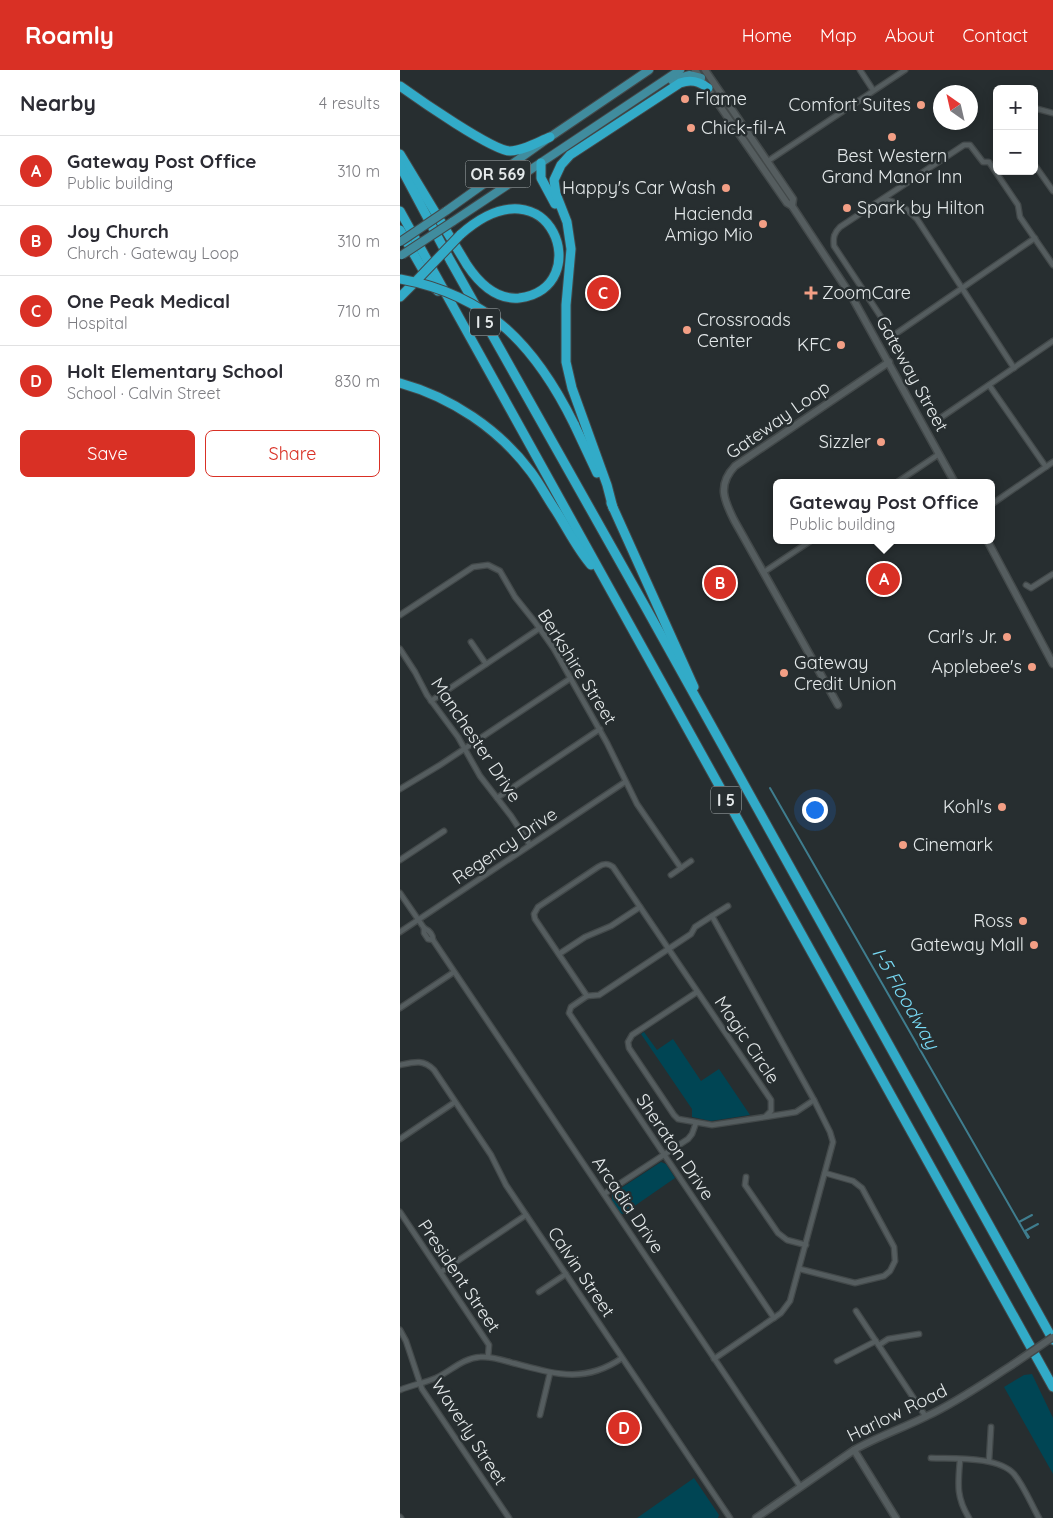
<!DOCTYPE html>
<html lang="en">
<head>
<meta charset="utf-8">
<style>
	body { margin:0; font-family:Quicksand,sans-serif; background:#f2f2f3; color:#2b2b33 }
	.controls { position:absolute; right:15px; top:15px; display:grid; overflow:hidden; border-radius:8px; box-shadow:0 2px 12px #0003 }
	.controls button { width:45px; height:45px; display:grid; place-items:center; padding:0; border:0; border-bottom:1px solid #e1e1e2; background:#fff; color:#2b2b33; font:25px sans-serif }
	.compass { position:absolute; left:533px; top:15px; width:45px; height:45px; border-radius:50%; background:#fff; box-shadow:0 2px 12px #0003; rotate:326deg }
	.you { position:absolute; left:414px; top:739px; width:18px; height:18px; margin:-12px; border:4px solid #fff; border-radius:50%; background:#1a73e8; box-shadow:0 0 0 8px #1a73e833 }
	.badge { display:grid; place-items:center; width:32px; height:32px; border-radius:50%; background:#d93025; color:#fff; font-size:16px; font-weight:700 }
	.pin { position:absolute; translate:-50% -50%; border:2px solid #fff; box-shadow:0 1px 5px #0006 }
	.popup { position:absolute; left:373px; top:409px; width:222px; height:65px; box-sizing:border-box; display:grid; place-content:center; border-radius:8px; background:#fff; filter:drop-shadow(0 1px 4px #0005); font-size:16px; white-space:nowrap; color:#7c7c81 }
	.popup b { font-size:19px; color:#2b2b33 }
	.popup::after { content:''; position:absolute; left:50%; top:100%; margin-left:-10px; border:10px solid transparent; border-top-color:#fff }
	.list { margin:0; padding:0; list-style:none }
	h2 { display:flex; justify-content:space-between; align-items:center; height:65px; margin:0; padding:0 20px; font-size:21px }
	h2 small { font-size:16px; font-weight:400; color:#7c7c81 }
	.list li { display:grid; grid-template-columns:32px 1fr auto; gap:15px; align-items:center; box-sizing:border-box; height:70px; padding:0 20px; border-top:1px solid #e1e1e2 }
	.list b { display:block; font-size:19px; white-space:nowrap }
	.list p { margin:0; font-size:16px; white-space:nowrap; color:#7c7c81 }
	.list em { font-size:16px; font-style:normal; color:#7c7c81 }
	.actions { display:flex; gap:10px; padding:15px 20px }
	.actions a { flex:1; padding:11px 0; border:1px solid #d93025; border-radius:8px; text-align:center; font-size:18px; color:#d93025 }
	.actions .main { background:#d93025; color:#fff }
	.map { position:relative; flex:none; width:653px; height:1448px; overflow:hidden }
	header { display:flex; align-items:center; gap:30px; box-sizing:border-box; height:70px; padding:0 25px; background:#d93025; color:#fff }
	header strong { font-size:24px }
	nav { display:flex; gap:28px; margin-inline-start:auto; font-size:18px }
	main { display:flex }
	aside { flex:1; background:#fff }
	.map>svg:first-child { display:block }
</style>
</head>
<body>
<header>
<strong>Roamly</strong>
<nav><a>Home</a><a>Map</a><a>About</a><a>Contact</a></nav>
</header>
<main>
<aside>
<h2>Nearby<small>4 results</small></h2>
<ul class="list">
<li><span class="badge">A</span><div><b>Gateway Post Office</b><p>Public building</p></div><em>310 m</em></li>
<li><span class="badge">B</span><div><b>Joy Church</b><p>Church · Gateway Loop</p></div><em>310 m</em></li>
<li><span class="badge">C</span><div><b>One Peak Medical</b><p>Hospital</p></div><em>710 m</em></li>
<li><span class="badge">D</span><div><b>Holt Elementary School</b><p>School · Calvin Street</p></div><em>830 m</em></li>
</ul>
<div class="actions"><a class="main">Save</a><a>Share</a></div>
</aside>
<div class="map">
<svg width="653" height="1448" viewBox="0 0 653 1448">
	<rect width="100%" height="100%" fill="#272e30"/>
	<g fill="#004554">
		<path d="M 244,962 L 257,980 L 273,969 L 301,1011 L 319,999 L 350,1045 L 311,1051 L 292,1047 L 292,1039 L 241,964 Z"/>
		<path d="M 261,1092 L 266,1094 L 275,1108 L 223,1144 L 220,1143 L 212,1131 L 212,1124 Z"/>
		<path d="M 632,1304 L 653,1348 L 653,1404 L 604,1317 L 624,1305 Z"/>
		<path d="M 294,1408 L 319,1445 L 318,1448 L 237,1448 Z"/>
	</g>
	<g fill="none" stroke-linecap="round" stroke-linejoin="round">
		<g stroke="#3f7d8e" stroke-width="2">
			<path d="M 370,718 L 628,1168"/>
			<path d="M 619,1152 L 632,1145"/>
			<path d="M 629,1167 L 625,1161 L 638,1154"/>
		</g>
		<defs>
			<g id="street">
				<path d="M 460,0 L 473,20"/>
				<path d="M 634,38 L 653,43"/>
				<path d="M 368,91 L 505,0"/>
				<path d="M 634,94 L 653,121"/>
				<path d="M 483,129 C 498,132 506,138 517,149 L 614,298"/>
				<path d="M 491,267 L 635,168"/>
				<path d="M 514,309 L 485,253 L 434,176 C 433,167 434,163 440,157 L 564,75 L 570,75 L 583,92 L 589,92 L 618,135 L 620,147 L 653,195"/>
				<path d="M 589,315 L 646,397"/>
				<path d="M 536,351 L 653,271"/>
				<path d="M 496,413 L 539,384"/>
				<path d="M 592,434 L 653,392"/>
				<path d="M 364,502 L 412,470"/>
				<path d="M 626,515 L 631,518 L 653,504"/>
				<path d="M 0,545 L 73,497 L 88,495 L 100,501 L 115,527 L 135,552 L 154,579 L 207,673 L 237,734 L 281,798 L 271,805"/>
				<path d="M 71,572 L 86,594"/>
				<path d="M 0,579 L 15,602 L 27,625 L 58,667 L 80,706 L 111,746 L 130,775"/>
				<path d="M 31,631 L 140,558"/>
				<path d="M 0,719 L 40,695 L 171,608"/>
				<path d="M 97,728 L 200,659"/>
				<path d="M 0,790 L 44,761"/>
				<path d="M 281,798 L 291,791"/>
				<path d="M 0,823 L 24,858 C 30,861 33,864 33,870 L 400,1416"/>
				<path d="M 312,846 L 328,836"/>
				<path d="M 24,858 L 24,863 L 28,869 L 33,870"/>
				<path d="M 0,862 L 225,712"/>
				<path d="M 159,884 L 185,867 L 211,856 L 240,837"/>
				<path d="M 297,922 L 232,965 L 228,972 L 229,978 L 274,1045 L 278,1049 L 312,1055 L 365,1047 L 371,1041 L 371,1030 C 318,953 266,875 213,797 C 208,793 204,793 198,797 L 138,837 L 134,844 L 135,849 L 187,926 L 199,925 L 291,864 L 295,857 L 312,846 L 414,1030 L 396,1042 L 365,1047"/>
				<path d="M 187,926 L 171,937 L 169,943 L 374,1248"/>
				<path d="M 0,938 L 54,902"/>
				<path d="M 0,995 C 14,992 23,989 34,1000 L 91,1085 L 106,1115 L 330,1448"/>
				<path d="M 0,1069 L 55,1032"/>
				<path d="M 346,1107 L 345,1115 L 378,1163 L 387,1170 L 406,1175"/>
				<path d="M 204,1124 L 288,1069 L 292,1064 L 296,1053"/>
				<path d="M 0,1142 L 89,1275 L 88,1287"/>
				<path d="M 400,1199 L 455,1213 L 484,1206 L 490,1201 L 495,1191 L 494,1177 L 462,1118 L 453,1111 L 425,1103"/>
				<path d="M 41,1202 L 126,1145"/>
				<path d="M 139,1222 L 166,1204"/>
				<path d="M 456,1241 L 526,1347"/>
				<path d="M 0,1260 L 6,1271 L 22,1319 L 109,1448"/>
				<path d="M 479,1275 L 488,1269 L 519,1264"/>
				<path d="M 314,1289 L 381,1243 L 390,1231 L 433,1072 L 430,1062 L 414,1030"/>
				<path d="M 437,1291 L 476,1271"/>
				<path d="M 0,1320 C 12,1315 24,1313 36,1308 C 51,1301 63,1288 80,1287 C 91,1286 103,1290 113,1293 C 155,1304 184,1314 222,1288"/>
				<path d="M 140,1345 L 150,1303"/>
				<path d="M 531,1388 C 554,1389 598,1386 614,1404 C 624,1416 631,1434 639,1448"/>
				<path d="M 560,1390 C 558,1414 556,1427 569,1448"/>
				<path d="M 589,1391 L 591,1357"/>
				<path d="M 0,1447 L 1,1448"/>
			</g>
			<g id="secondary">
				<path d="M 295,0 L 387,133 L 392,136 L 452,227 L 555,413"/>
				<path d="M 305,0 L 393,129 L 392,136"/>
				<path d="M 587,470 L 653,594"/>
				<path d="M 438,635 L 334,450 C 324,430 317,415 335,396 L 489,292"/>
				<path d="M 454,1380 L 496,1448"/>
				<path d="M 356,1448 L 454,1380 C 477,1367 503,1358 527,1346 C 557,1332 584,1313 612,1295"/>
			</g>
			<g id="primary">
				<path d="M 272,10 L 289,5 L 301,8"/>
				<path d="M 46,141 L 150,67 L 249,0"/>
				<path d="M 52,152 L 280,0"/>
			</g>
			<g id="highway">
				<path d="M 0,16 C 18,29 93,81 110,81 C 123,81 138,72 150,67"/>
				<path d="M 0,84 L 67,195 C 79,213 96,230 119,228 C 197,219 152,83 60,165"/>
				<path d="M 141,93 L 141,108 L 155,134"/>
				<path d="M 0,96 L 50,190 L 246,538 L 653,1270"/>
				<path d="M 0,141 L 653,1317"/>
				<path d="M 0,160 L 31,214 L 38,221"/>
				<path d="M 0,227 L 17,210"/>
				<path d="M 0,313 C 51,327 99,359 131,402 C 140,414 147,428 156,441 C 167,458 177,479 191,495"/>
				<path d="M 174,354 L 197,403"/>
				<path d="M 211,433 L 294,617"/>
				<path d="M 213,438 L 207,415 L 172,318 L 166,292 L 166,235 L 171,179 L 167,152 L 156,124 L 154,110 L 161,95 L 170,85 L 280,13 C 291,9 299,11 308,18"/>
			</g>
		</defs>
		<use href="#street" stroke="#43494a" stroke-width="7"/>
		<use href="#secondary" stroke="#43494a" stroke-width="9"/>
		<use href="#primary" stroke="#43494a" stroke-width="10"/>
		<use href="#highway" stroke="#43494a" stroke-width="11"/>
		<use href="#street" stroke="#555d5f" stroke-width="4.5"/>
		<use href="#secondary" stroke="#555d5f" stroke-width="6"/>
		<use href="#primary" stroke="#408c9e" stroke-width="8"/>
		<use href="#highway" stroke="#32abc8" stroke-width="9"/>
		<defs>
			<path id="secondary-bridge" d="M 612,1295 L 653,1267"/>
			<g id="primary-bridge">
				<path d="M 0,172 L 46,141"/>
				<path d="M 2,185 L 52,152"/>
			</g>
			<g id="highway-bridge">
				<path d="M 0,209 C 89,225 136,277 174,354"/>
				<path d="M 17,210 L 60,165"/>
			</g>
		</defs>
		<use href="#secondary-bridge" stroke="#43494a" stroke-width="9" stroke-linecap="butt"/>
		<use href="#primary-bridge" stroke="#43494a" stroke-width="10" stroke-linecap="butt"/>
		<use href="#highway-bridge" stroke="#43494a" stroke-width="11" stroke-linecap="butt"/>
		<use href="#secondary-bridge" stroke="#555d5f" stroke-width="6"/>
		<use href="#primary-bridge" stroke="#408c9e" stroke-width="8"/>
		<use href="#highway-bridge" stroke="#32abc8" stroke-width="9"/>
	</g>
	<g fill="#f39f85" stroke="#272e30" stroke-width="2">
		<circle cx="285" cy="29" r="5"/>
		<circle cx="521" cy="35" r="5"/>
		<circle cx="291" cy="58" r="5"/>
		<circle cx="492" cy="67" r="5"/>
		<circle cx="326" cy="118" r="5"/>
		<circle cx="447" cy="138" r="5"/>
		<circle cx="363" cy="154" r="5"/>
		<path d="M408.5 215.5h5v5h5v5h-5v5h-5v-5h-5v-5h5z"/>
		<circle cx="287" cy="260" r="5"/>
		<circle cx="441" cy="275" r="5"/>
		<circle cx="481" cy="372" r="5"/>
		<circle cx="607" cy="567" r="5"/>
		<circle cx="632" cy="597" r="5"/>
		<circle cx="384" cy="603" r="5"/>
		<circle cx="602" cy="737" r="5"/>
		<circle cx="503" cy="775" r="5"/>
		<circle cx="623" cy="851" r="5"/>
		<circle cx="634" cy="875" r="5"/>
	</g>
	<g text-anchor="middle" stroke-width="5" stroke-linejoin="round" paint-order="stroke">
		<g fill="#272e30" stroke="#abb1b2" stroke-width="1">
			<rect x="65.5" y="90.5" width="65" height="27" rx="4"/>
			<rect x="70" y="238.5" width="30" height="27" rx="4"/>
			<rect x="311" y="716.5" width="30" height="27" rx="4"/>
		</g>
		<g font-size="16" font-weight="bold" fill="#e4e9ea">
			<text x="98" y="110">OR 569</text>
			<text x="85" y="258">I 5</text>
			<text x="326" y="736">I 5</text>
		</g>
		<g font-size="18" fill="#e4e9ea" stroke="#272e30" text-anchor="end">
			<text x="295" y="35" text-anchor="start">Flame</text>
			<text x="511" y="41">Comfort Suites</text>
			<text x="301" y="64" text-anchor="start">Chick-fil-A</text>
			<text x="492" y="92" text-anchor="middle">Best Western<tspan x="492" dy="21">Grand Manor Inn</tspan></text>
			<text x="316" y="124">Happy's Car Wash</text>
			<text x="457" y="144" text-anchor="start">Spark by Hilton</text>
			<text x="353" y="150">Hacienda<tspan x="353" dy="21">Amigo Mio</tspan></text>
			<text x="422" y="229" text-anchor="start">ZoomCare</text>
			<text x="297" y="256" text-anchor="start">Crossroads<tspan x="297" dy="21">Center</tspan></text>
			<text x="431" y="281">KFC</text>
			<text x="471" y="378">Sizzler</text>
			<text x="597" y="573">Carl's Jr.</text>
			<text x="394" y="599" text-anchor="start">Gateway<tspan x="394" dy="21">Credit Union</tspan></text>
			<text x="622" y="603">Applebee's</text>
			<text x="592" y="743">Kohl's</text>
			<text x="513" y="781" text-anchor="start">Cinemark</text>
			<text x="613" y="857">Ross</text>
			<text x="624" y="881">Gateway Mall</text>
		</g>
		<g font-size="18" fill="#e4e9ea" stroke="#272e30">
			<text transform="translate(512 304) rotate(61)" y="6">Gateway Street</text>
			<text transform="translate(378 350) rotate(-35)" y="6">Gateway Loop</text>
			<text transform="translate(177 597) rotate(58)" y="6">Berkshire Street</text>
			<text transform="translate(76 670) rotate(56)" y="6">Manchester Drive</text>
			<text transform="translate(105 776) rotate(-34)" y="6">Regency Drive</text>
			<text transform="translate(347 970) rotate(56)" y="6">Magic Circle</text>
			<text transform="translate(275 1077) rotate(56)" y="6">Sheraton Drive</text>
			<text transform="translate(228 1135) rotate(56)" y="6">Arcadia Drive</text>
			<text transform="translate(181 1202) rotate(56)" y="6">Calvin Street</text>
			<text transform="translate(59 1206) rotate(56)" y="6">President Street</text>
			<text transform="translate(497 1343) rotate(-26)" y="6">Harlow Road</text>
			<text transform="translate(69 1362) rotate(57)" y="6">Waverly Street</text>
		</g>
		<g font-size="19" font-style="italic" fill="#78daf5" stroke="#272e30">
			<text transform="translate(506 928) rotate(60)" y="7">I-5 Floodway</text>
		</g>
	</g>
</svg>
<div class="controls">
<button>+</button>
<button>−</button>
</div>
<svg class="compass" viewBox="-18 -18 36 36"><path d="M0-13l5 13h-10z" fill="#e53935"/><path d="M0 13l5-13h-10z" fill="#7c7c81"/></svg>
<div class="you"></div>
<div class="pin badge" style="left:484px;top:509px">A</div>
<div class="popup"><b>Gateway Post Office</b>Public building</div>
<div class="pin badge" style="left:320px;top:513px">B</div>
<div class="pin badge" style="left:203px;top:223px">C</div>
<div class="pin badge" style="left:224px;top:1358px">D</div>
</div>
</main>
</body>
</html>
